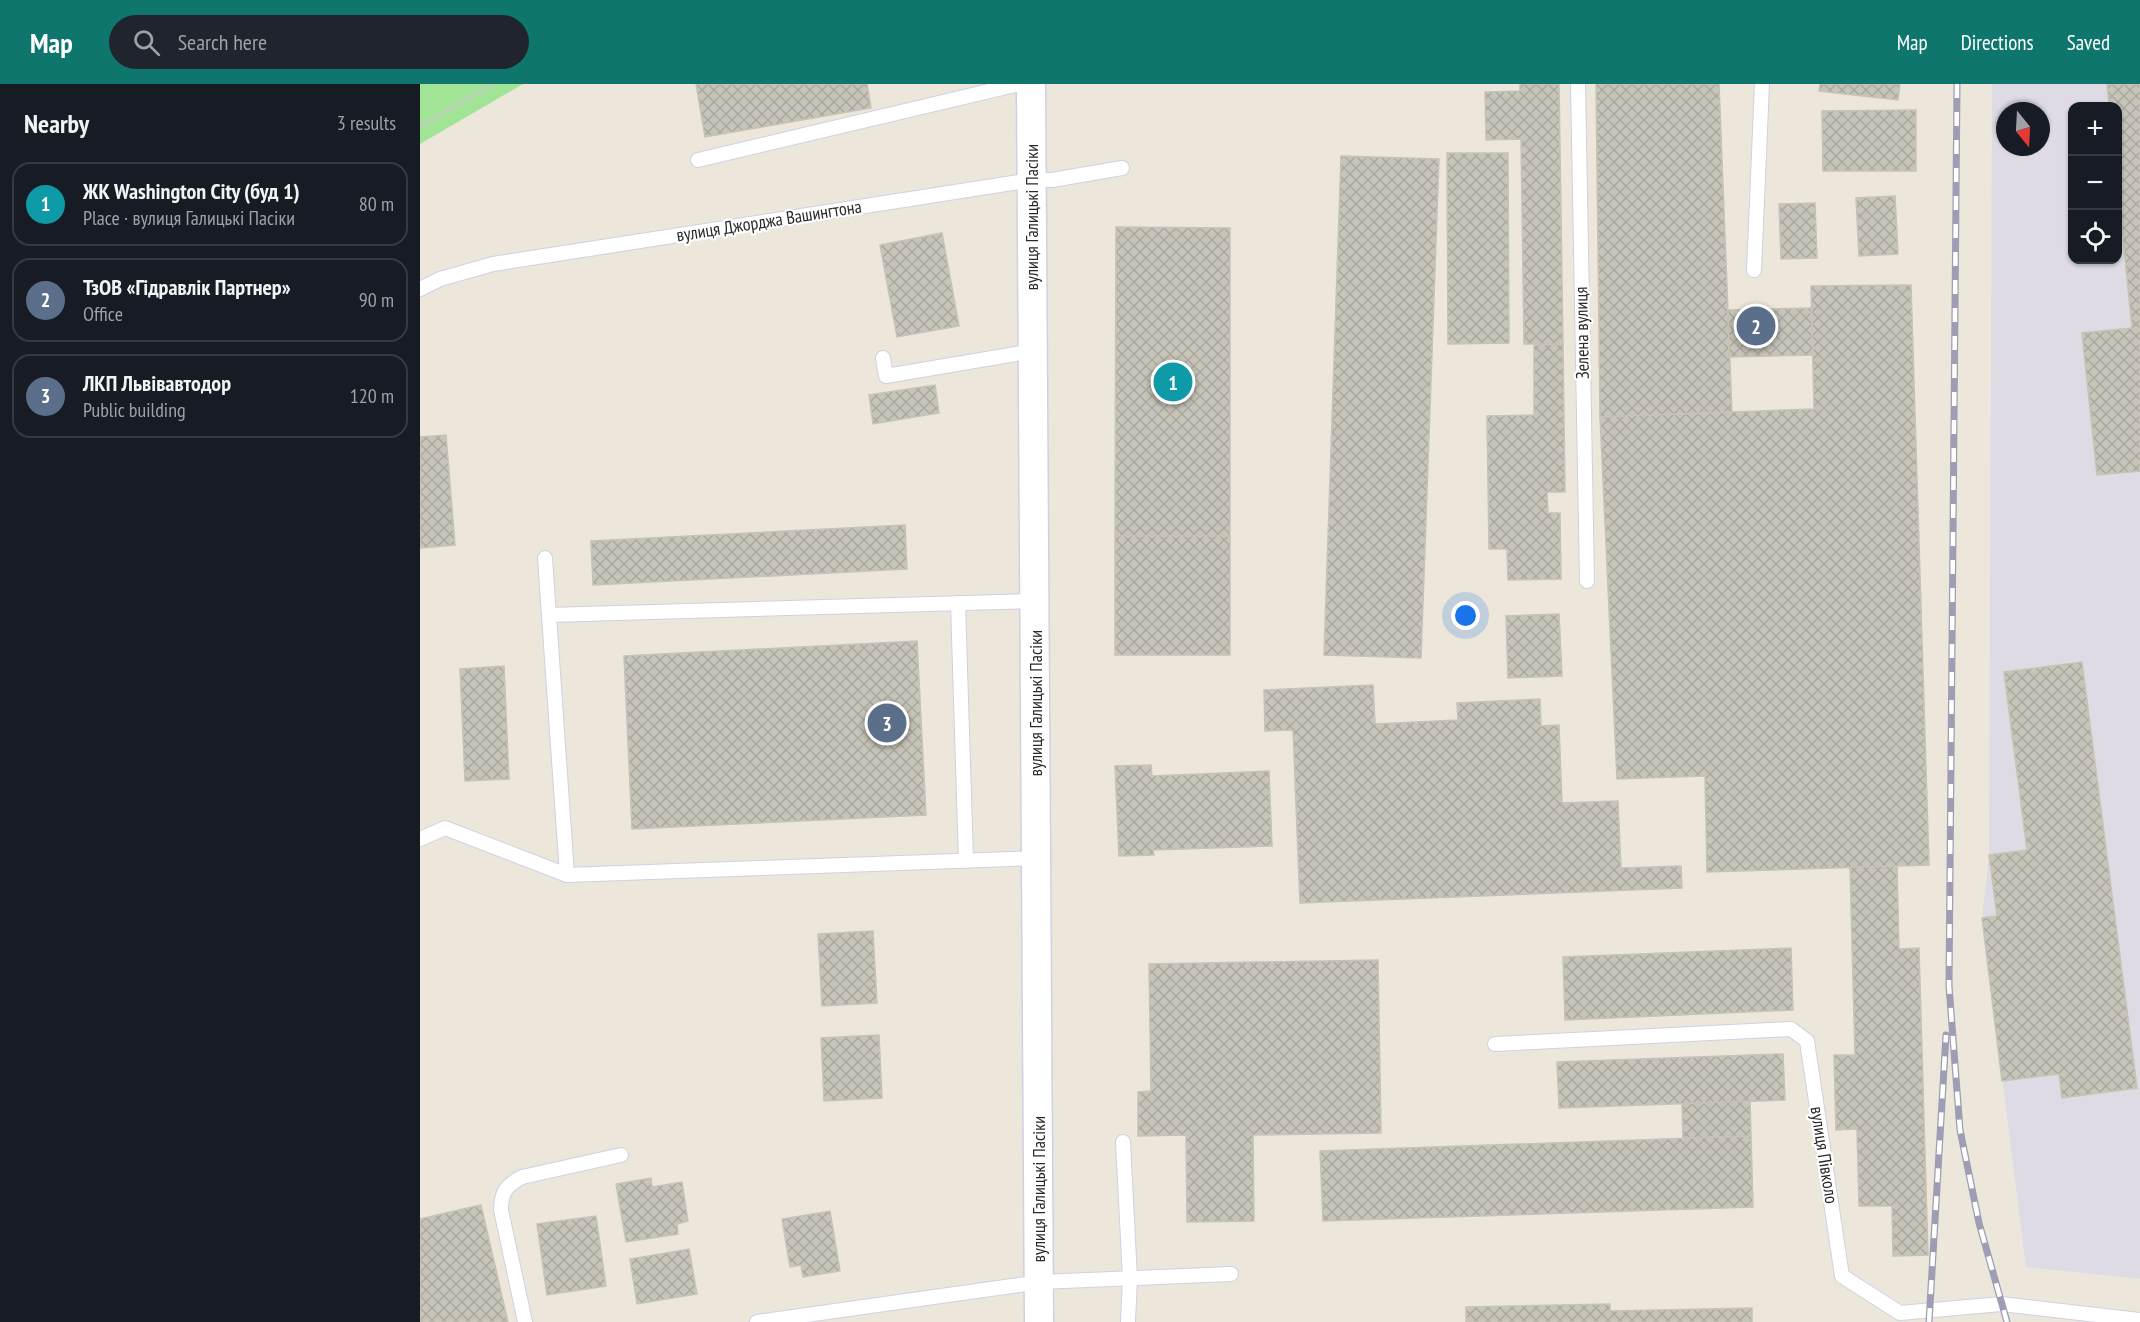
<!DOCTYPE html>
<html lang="en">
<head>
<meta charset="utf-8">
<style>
	body { margin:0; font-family:"PT Sans Narrow",sans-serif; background:#20242c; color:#f1f3f6 }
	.controls { position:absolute; right:18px; top:18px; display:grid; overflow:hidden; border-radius:12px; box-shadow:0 2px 4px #0004 }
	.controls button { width:54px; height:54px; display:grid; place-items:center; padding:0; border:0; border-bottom:2px solid #363941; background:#171b24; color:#f1f3f6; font:30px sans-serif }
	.compass { position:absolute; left:1576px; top:18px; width:54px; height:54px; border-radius:50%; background:#171b24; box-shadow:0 2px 4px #0004; rotate:162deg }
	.you { position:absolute; left:1046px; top:532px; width:21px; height:21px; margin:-15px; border:4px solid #fff; border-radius:50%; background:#1a73e8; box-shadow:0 0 0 9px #1a73e833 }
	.badge { display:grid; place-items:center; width:39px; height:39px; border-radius:50%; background:#0f766e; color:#fff; font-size:20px; font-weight:700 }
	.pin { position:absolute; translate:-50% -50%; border:3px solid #fff; box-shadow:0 2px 6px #0006 }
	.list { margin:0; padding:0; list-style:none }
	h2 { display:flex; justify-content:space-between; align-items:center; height:78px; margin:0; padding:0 24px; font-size:26px }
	h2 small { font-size:20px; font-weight:400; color:#9ea1a6 }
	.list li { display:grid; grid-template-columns:39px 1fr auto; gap:18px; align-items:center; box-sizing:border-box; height:84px; margin:0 12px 12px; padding:0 12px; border:2px solid #363941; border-radius:18px }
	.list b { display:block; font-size:22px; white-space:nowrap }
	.list p { margin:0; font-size:20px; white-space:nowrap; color:#9ea1a6 }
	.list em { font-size:20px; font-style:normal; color:#9ea1a6 }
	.icon { flex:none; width:33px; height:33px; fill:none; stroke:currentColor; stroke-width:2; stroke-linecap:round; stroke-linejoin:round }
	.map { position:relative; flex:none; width:1720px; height:1238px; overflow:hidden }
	header { display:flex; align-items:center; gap:36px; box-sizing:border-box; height:84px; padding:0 30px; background:#0f766e; color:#fff }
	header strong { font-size:28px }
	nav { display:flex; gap:33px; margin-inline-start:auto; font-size:21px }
	.search { width:420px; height:54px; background:#20242c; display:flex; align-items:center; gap:15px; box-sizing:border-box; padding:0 21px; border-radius:33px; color:#9ea1a6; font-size:22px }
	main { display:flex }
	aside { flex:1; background:#171b24 }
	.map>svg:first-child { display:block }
</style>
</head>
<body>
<header>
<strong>Map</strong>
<div class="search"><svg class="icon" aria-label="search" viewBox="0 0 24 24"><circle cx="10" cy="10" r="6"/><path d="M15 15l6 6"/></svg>Search here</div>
<nav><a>Map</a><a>Directions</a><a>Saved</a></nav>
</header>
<main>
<aside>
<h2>Nearby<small>3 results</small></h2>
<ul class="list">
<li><span class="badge" style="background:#0f9aa8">1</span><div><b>ЖК Washington City (буд 1)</b><p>Place · вулиця Галицькі Пасіки</p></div><em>80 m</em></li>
<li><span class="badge" style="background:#5c6f8a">2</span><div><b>ТзОВ «Гідравлік Партнер»</b><p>Office</p></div><em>90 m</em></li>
<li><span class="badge" style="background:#5c6f8a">3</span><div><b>ЛКП Львівавтодор</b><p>Public building</p></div><em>120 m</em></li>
</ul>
</aside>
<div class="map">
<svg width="1720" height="1238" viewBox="0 0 1720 1238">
	<defs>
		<pattern id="building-cross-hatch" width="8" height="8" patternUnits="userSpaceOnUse" patternTransform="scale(1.5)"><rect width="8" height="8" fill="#c7c4ba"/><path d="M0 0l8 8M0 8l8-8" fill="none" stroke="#aba8a0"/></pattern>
	</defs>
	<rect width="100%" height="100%" fill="#ece7da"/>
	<path fill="#dfdbe4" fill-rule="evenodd" d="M 1572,0 L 1720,0 L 1720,1195 L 1606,1183 L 1562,834 L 1569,771 ZM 1652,22 L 1698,22 L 1698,176 L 1652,176 ZM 1585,27 L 1621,27 L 1621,63 L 1585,63 Z"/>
	<path fill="#a2e495" d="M 0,0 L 103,0 L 0,60 Z"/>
	<g fill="url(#building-cross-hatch)" stroke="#c7c4b4" stroke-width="1.5">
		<path d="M 276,0 L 447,0 L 451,24 L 285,53 Z"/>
		<path d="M 1100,0 L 1139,0 L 1143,260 L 1104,260 L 1101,55 L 1066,56 L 1065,8 L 1100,7 Z"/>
		<path d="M 1176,0 L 1299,0 L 1312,329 L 1180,333 Z"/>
		<path d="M 1400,0 L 1480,0 L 1478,16 L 1399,7 Z"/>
		<path d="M 1687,0 L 1720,0 L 1720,387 L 1677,391 L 1662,249 L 1712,244 L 1698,104 L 1698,22 L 1689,22 Z"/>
		<path d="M 1496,26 L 1496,87 L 1403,87 L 1402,27 Z"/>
		<path d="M 1027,69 L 1088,69 L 1089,259 L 1028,260 Z"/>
		<path d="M 921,72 L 1019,75 L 1001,574 L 904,571 Z"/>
		<path d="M 1475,112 L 1478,170 L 1439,172 L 1436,114 Z"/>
		<path d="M 1395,119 L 1397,174 L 1361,175 L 1359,120 Z"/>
		<path d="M 696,143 L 810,144 L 810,452 L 695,452 Z"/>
		<path d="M 522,149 L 539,242 L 477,253 L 460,161 Z"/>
		<path d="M 1491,201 L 1509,781 L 1287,788 L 1285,692 L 1197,695 L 1180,333 L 1394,325 L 1391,202 Z"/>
		<path d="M 1391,224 L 1393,271 L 1309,273 L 1308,226 Z"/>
		<path d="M 1143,260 L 1145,408 L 1127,408 L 1128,429 L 1140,429 L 1141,495 L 1088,496 L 1087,465 L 1069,465 L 1067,332 L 1114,331 L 1114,261 Z"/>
		<path d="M 515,301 L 519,329 L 453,340 L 449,311 Z"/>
		<path d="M 26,351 L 35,461 L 0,464 L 0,353 Z"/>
		<path d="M 485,441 L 487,485 L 173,501 L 171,457 Z"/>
		<rect x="695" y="452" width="115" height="119"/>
		<path d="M 1139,530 L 1142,592 L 1088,594 L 1086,532 Z"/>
		<path d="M 497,557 L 506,731 L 212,745 L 204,572 Z"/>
		<path d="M 1662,578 L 1717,1004 L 1642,1014 L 1639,990 L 1582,997 L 1562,834 L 1577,832 L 1569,771 L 1607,766 L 1584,588 Z"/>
		<path d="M 84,582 L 89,695 L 45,697 L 40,585 Z"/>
		<path d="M 953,601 L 955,640 L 1038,636 L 1037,619 L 1120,615 L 1121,642 L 1139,641 L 1142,719 L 1198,717 L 1201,784 L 1261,782 L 1262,804 L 880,819 L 873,646 L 845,647 L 844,606 Z"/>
		<path d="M 731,681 L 732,692 L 849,687 L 852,762 L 733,766 L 734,771 L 699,772 L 695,682 Z"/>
		<path d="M 1477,782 L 1479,865 L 1499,864 L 1508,1171 L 1473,1172 L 1472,1122 L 1439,1122 L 1437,1045 L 1416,1046 L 1414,971 L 1435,971 L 1430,783 Z"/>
		<path d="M 453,847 L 457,919 L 402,922 L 398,850 Z"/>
		<path d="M 1371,864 L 1373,926 L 1145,936 L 1143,873 Z"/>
		<path d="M 958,876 L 961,1049 L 833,1051 L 834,1137 L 767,1138 L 766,1051 L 718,1052 L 718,1008 L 731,1007 L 729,880 Z"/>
		<path d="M 459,951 L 462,1014 L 404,1017 L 401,954 Z"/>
		<path d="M 1363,970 L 1365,1016 L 1139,1024 L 1137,978 Z"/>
		<path d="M 1330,1017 L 1331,1052 L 1263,1054 L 1262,1020 Z"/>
		<path d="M 1331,1052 L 1333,1123 L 903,1137 L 900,1067 Z"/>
		<path d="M 231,1094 L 232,1103 L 262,1098 L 268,1137 L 257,1140 L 258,1150 L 206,1158 L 196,1100 Z"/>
		<path d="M 61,1121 L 88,1238 L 0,1238 L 0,1135 Z"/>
		<path d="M 410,1127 L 420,1187 L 383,1193 L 381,1181 L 370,1183 L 362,1135 Z"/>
		<path d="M 176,1132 L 186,1202 L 127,1211 L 117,1140 Z"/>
		<path d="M 269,1165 L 277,1210 L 217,1220 L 210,1175 Z"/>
		<path d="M 1190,1220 L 1190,1227 L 1332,1224 L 1332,1238 L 1046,1238 L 1046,1223 Z"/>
	</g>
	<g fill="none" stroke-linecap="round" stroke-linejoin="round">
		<defs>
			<g id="lane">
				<path d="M 1158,0 L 1167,497"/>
				<path d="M 278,76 L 599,0"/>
				<path d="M 1334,186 L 1342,0"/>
				<path d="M 0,205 L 20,195 L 73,180 L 612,96 L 632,96 L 702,84"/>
				<path d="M 463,274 L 466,292 L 613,267"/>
				<path d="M 125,474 L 147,791"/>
				<path d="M 538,519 L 546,777"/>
				<path d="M 129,531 L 615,517"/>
				<path d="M 0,755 L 25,744 L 147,791 L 617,774"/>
				<path d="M 1075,960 L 1371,945 L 1387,957 L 1422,1192 L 1480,1229 L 1581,1220 L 1720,1236"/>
				<path d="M 703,1058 L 710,1194 L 708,1238"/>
				<path d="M 105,1238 L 81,1126 C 81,1109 86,1101 102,1093 L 201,1071"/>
				<path d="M 337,1238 L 620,1198 L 811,1190"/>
			</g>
			<path id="street" d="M 611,0 L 619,1238"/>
		</defs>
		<use href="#lane" stroke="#d0d0e3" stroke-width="16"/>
		<use href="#street" stroke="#d0d0e3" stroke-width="31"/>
		<path stroke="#c7c7c7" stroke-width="4" stroke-dasharray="4.5 3" stroke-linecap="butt" d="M 0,42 L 74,0"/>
		<use href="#lane" stroke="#fff" stroke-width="14"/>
		<use href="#street" stroke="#fff" stroke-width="28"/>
		<defs>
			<g id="rail">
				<path d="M 1537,0 L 1529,902 L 1540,1046 L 1559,1139 L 1587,1238"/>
				<path d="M 1509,1238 L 1526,951"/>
			</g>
		</defs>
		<use href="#rail" stroke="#9e9db4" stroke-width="7"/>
		<use href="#rail" stroke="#fff" stroke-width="4.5" stroke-dasharray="14" stroke-linecap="butt"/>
	</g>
	<g text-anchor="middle" stroke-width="4.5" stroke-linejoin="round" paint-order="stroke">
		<g font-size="18" fill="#292929" stroke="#fff">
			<text transform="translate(612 133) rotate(-90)" y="6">вулиця Галицькі Пасіки</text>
			<text transform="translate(349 137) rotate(-9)" y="6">вулиця Джорджа Вашингтона</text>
			<text transform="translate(1162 249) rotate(-91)" y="6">Зелена вулиця</text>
			<text transform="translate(616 619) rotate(-90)" y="6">вулиця Галицькі Пасіки</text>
			<text transform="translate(1404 1071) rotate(81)" y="6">вулиця Півколо</text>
			<text transform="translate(619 1105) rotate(-90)" y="6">вулиця Галицькі Пасіки</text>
		</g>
	</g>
</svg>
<div class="controls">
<button>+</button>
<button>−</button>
<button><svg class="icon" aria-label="locate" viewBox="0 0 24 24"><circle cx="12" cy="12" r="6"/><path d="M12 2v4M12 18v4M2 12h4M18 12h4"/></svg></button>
</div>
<svg class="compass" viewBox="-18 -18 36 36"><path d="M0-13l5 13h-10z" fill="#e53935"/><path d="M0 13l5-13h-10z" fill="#9ea1a6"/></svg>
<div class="you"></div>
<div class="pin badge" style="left:753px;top:298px;background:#0f9aa8">1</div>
<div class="pin badge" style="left:1336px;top:242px;background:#5c6f8a">2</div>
<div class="pin badge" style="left:467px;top:639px;background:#5c6f8a">3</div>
</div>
</main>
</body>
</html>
